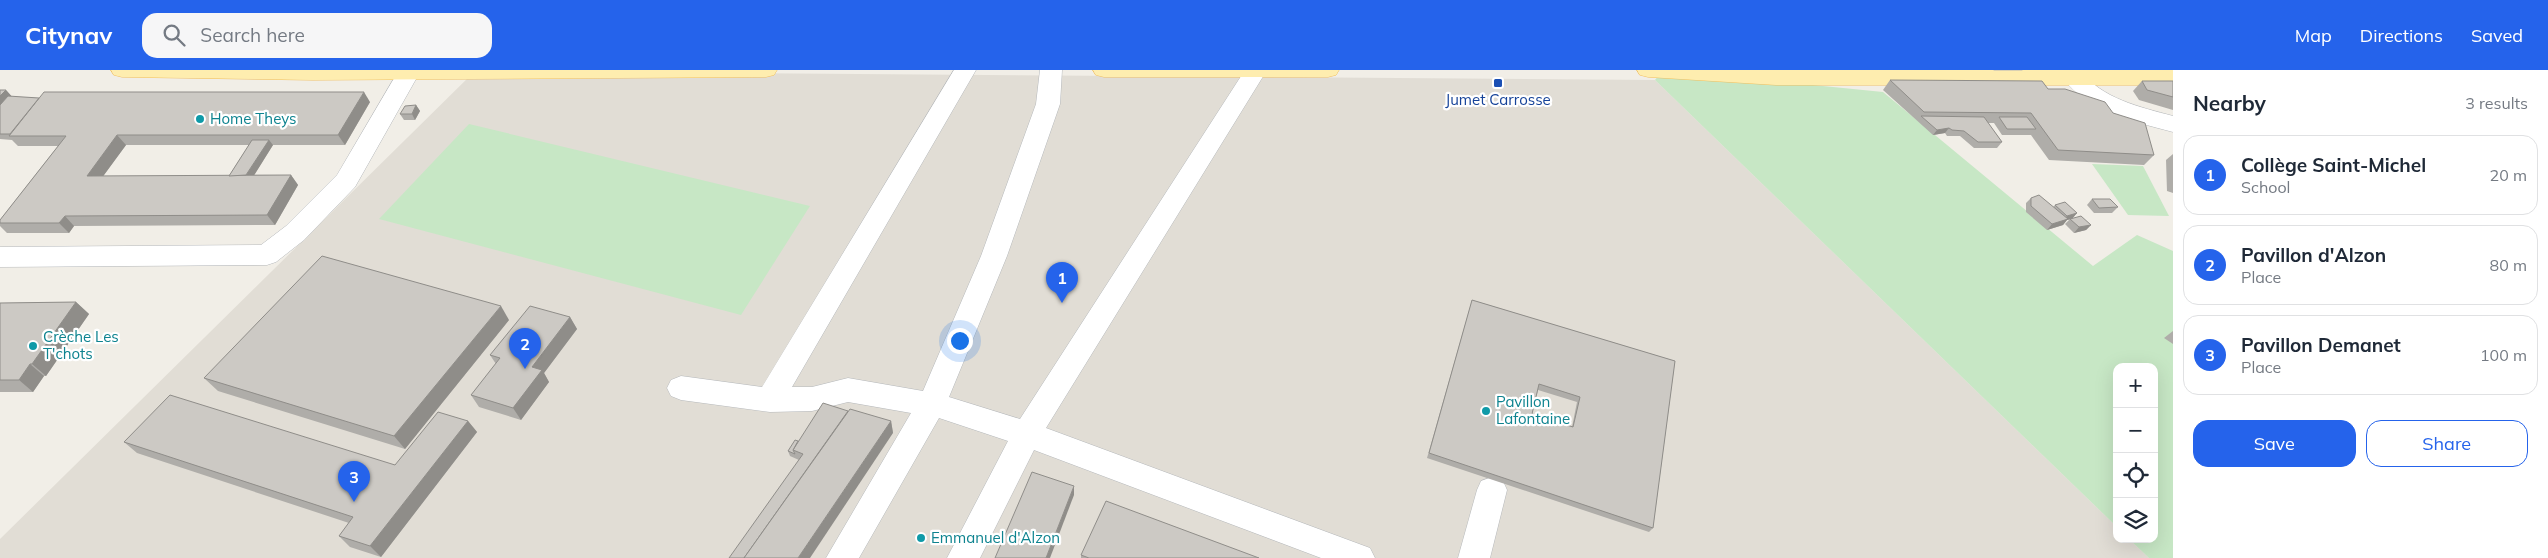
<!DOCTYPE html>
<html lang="en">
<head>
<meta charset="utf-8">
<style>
	body { margin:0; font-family:Mulish,sans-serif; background:#f6f6f7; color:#1f2937 }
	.controls { position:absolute; right:15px; bottom:15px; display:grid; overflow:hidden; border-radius:10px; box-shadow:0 5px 20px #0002 }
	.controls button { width:45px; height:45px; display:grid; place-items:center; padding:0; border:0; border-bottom:1px solid #e0e1e3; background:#fff; color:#1f2937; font:25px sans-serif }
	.you { position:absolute; left:959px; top:270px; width:18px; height:18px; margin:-12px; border:4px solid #fff; border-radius:50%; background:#1a73e8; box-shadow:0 0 0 8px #1a73e833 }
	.badge { display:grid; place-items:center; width:32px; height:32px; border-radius:50%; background:#2563eb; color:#fff; font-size:16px; font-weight:700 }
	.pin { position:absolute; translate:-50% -41px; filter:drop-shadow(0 1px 2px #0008) }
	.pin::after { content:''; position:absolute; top:26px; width:18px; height:15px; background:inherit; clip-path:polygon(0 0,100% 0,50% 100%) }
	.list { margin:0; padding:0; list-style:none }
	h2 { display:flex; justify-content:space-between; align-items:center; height:65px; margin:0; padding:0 20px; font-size:21px }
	h2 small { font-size:16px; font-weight:400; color:#747a83 }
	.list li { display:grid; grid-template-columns:32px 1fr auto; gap:15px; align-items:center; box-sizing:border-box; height:80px; margin:0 10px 10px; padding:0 10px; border:1px solid #e0e1e3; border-radius:15px }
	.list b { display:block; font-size:19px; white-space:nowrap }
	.list p { margin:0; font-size:16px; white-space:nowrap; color:#747a83 }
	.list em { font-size:16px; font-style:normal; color:#747a83 }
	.actions { display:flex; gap:10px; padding:15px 20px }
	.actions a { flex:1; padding:11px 0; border:1px solid #2563eb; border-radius:15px; text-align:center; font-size:18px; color:#2563eb }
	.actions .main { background:#2563eb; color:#fff }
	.icon { flex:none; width:28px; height:28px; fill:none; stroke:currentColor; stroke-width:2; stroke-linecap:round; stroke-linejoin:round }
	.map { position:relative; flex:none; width:2173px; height:488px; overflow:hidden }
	header { display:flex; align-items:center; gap:30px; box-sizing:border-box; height:70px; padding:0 25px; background:#2563eb; color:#fff }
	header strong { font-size:24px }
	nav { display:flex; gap:28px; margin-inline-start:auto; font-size:18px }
	.search { width:350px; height:45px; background:#f6f6f7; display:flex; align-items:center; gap:12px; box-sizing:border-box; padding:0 18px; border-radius:15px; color:#747a83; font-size:19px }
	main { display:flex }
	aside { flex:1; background:#fff }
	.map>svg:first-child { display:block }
</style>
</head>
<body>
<header>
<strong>Citynav</strong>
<div class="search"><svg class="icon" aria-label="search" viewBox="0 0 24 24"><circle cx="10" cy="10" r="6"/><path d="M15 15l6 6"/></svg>Search here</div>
<nav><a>Map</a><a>Directions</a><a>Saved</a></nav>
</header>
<main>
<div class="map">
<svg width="2173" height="488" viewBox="0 0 2173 488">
	<rect width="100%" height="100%" fill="#f1eee7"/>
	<path fill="#e1ddd5" d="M 475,1 L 1655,10 L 2117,457 L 2117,469 L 2129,469 L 2149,488 L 0,488 L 0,469 Z"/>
	<g fill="#c7e7c5">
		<path d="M 1663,0 L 1883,22 L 2093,196 L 2137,165 L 2173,181 L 2173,488 L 2149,488 L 2129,469 L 2154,469 L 2154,297 L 2117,297 L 2117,457 L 1655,10 Z"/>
		<path d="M 469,54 L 810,136 L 741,245 L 379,149 Z"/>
		<path d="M 2092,94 L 2143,96 L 2169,146 L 2128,145 Z"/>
	</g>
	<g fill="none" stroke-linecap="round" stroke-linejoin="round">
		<defs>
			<g id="minor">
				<path d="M 399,0 L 419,0 L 420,2 L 355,117 L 304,170 L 276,192 L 267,195 L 0,197 L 0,177 L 261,175 L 286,156 L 337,105 Z"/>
				<path d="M 954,0 L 976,0 L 792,317 L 812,317 L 848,308 L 923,321 L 981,186 L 1036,34 L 1040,0 L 1062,0 L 1060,34 L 1007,186 L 949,327 L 1020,349 L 1245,0 L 1267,0 L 1046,358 L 1370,478 L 1375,488 L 1321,488 L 1034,380 L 980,488 L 947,488 L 1008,371 L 939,348 L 859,488 L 826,488 L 911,343 L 848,332 L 812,341 L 770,342 L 681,330 L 671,326 L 667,318 L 671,310 L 681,306 L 762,317 Z"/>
				<path d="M 2057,0 L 2080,0 C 2102,29 2140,37 2173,46 L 2173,62 C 2128,50 2083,41 2057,0 Z"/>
				<path d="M 1492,407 L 1503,411 L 1507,420 L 1490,488 L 1458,488 L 1477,420 L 1481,411 Z"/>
			</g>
			<g id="major">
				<path d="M 111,0 L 777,0 L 774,5 L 766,7 L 313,10 L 122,7 L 114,5 Z"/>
				<path d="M 1093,0 L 1339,0 L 1336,5 L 1328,7 L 1104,7 L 1096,5 Z"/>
				<path d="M 1637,0 L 2173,0 L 2173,15 L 1776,15 L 1648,7 L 1640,5 Z"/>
			</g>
		</defs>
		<use href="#minor" stroke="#b5b8bb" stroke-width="1"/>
		<use href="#major" stroke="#f1c060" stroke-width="1"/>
		<use href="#minor" fill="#fff" fill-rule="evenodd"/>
		<use href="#major" fill="#feedaf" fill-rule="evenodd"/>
		<path stroke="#b5b6b7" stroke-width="1" d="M 1994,0 L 2022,0"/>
	</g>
	<g fill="#afada9" fill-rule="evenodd">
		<path d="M 1890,10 L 2048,19 L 2113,43 L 2154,85 L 2144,95 L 2049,90 L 2031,65 L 2002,65 L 1994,53 L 1988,53 L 2002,72 L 1997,78 L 1974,78 L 1960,66 L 1947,66 L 1945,63 L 1933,65 L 1883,20 Z"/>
		<path d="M 2142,11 L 2173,11 L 2173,40 L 2139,30 L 2133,21 Z"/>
		<path d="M 0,20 L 6,20 L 12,27 L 39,28 L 370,32 L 345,75 L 273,75 L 254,105 L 291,105 L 298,115 L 275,155 L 74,156 L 69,163 L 7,163 L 0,156 L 0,150 L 58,76 L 18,76 L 12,70 L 0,69 ZM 126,75 L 249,75 L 229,106 L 103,106 Z"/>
		<path d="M 416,35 L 420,41 L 415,50 L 404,50 L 400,44 Z"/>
		<path d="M 2173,84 L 2173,123 L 2167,121 L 2166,90 Z"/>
		<path d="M 2031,128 L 2053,137 L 2055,135 L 2077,143 L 2072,148 L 2091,155 L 2086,160 L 2074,163 L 2065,154 L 2070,149 L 2067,150 L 2063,155 L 2047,160 L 2026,142 L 2026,133 Z"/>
		<path d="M 2092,129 L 2118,137 L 2112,143 L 2094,143 L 2087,135 Z"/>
		<path d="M 1472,230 L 1675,291 L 1653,458 L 1649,462 L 1427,388 ZM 1538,320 L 1577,332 L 1572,357 L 1532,344 Z"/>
		<path d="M 76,232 L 89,244 L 46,306 L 44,306 L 33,322 L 0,322 L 0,233 Z"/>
		<path d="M 570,247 L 577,259 L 544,303 L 549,312 L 521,350 L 479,337 L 471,325 L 496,294 L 490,285 Z"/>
		<path d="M 509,250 L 405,379 L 218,321 L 204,308 Z"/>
		<path d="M 2173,261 L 2173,274 L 2164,268 Z"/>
		<path d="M 848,341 L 891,351 L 893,363 L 799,390 L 790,386 L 788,381 L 798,371 Z"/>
		<path d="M 468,351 L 477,362 L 381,487 L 350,477 L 339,466 L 349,453 L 137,383 L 124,372 L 395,395 Z"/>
		<path d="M 1081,485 L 1259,488 L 1081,488 Z"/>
	</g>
	<g fill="#8f8d89">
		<path d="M 6,20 L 15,30 L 0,46 L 0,26 Z"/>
		<path d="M 364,22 L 370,32 L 345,75 L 338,65 Z"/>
		<path d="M 416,35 L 420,41 L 415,50 L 412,44 Z"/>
		<path d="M 1949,58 L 1945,63 L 1933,65 L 1937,60 Z"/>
		<path d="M 117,65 L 126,75 L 96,116 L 87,106 Z"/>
		<path d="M 269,70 L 273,75 L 248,115 L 243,110 Z"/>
		<path d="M 291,105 L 298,115 L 275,155 L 267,145 Z"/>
		<path d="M 2077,143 L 2072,149 L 2067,150 L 2063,155 L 2047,160 L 2052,154 L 2062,151 L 2067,146 Z"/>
		<path d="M 65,146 L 74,156 L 69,163 L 59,153 Z"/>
		<path d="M 2091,155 L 2086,160 L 2074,163 L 2079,157 Z"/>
		<path d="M 76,232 L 89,244 L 46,306 L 32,294 Z"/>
		<path d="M 501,236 L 509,250 L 405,379 L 394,366 Z"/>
		<path d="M 570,247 L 577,259 L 544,303 L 549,312 L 521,350 L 513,338 L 532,297 Z"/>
		<path d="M 30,294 L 44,306 L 33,322 L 19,310 Z"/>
		<path d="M 468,351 L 477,362 L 381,487 L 370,476 Z"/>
		<path d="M 891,351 L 893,363 L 810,488 L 798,488 Z"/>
		<path d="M 1074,416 L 1074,425 L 1050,488 L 1046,488 Z"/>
	</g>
	<g fill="#ccc9c4" stroke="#8f8d89" fill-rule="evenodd">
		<path d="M 1890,10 L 2042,11 L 2048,19 L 2065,19 L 2105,32 L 2113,43 L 2145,53 L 2154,85 L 2058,80 L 2031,43 L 1924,42 Z"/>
		<path d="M 2142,11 L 2173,11 L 2173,27 L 2147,20 Z"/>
		<path d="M 0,20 L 6,20 L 0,26 Z"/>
		<path d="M 44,22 L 364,22 L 338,65 L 117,65 L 87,106 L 291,105 L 267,145 L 65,146 L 59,153 L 0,153 L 0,150 L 66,66 L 9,66 Z"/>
		<path d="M 8,26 L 39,28 L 10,64 L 0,64 L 0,35 Z"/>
		<path d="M 416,35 L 412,44 L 400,44 L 405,36 Z"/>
		<path d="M 1921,46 L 1984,47 L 2002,72 L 1978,72 L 1964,61 L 1952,60 L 1949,58 L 1937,60 Z"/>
		<path d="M 1999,47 L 2027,47 L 2036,59 L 2007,59 Z"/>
		<path d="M 252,70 L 269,70 L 246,105 L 229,106 Z"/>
		<path d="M 2039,125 L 2068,149 L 2052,154 L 2031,136 L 2031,128 Z"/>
		<path d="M 2092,129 L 2110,129 L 2118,137 L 2099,138 Z"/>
		<path d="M 2065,132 L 2077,143 L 2067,146 L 2055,135 Z"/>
		<path d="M 2081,146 L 2091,155 L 2079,157 L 2070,149 Z"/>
		<path d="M 322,186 L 501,236 L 394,366 L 204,308 Z"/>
		<path d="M 1472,230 L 1675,291 L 1653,458 L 1429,383 ZM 1539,314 L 1580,327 L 1573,357 L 1532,344 Z"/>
		<path d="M 76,232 L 32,294 L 30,294 L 19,310 L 0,310 L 0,233 Z"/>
		<path d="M 530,236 L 570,247 L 532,297 L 542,300 L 513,338 L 471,325 L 500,288 L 490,285 Z"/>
		<path d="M 170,325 L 395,395 L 438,342 L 468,351 L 370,476 L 339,466 L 353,447 L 124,372 Z"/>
		<path d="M 823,333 L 848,341 L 744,488 L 729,488 L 803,384 L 793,380 Z"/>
		<path d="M 850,339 L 891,351 L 798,488 L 744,488 Z"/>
		<path d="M 795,370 L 798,371 L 793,380 L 795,384 L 788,381 Z"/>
		<path d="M 1032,402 L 1074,416 L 1046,488 L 995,488 Z"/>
		<path d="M 1106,431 L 1259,488 L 1089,488 L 1081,485 Z"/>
	</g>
	<rect fill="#1a4fb4" stroke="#fff" stroke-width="2" x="1493" y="8" width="10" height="10" rx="2.5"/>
	<g fill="#0f9aa8" stroke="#fff" stroke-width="2">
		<circle cx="200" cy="49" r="5"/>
		<circle cx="33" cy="276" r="5"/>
		<circle cx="1486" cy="341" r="5"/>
		<circle cx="921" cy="468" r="5"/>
	</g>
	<g text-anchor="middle" stroke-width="4.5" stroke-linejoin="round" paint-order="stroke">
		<g font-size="15" fill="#164399" stroke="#fff">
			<text x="1498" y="35">Jumet Carrosse</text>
		</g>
		<g font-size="15" fill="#0d838f" stroke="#fff" text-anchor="start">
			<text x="210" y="54">Home Theys</text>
			<text x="43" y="272">Crèche Les<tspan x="43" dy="17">T'chots</tspan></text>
			<text x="1496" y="337">Pavillon<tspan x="1496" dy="17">Lafontaine</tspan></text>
			<text x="931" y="473">Emmanuel d'Alzon</text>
		</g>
	</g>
</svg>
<div class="controls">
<button>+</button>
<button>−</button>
<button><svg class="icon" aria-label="locate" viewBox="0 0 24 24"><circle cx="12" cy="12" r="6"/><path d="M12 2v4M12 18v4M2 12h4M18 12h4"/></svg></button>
<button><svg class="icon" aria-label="layers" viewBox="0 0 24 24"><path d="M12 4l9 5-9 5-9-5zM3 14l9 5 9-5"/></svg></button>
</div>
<div class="you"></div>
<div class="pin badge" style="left:1062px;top:233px">1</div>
<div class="pin badge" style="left:525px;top:299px">2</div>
<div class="pin badge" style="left:354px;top:432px">3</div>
</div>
<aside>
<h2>Nearby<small>3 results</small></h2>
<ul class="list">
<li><span class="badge">1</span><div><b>Collège Saint-Michel</b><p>School</p></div><em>20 m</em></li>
<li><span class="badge">2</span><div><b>Pavillon d'Alzon</b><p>Place</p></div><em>80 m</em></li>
<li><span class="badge">3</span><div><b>Pavillon Demanet</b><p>Place</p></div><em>100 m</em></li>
</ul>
<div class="actions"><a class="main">Save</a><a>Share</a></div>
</aside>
</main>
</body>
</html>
